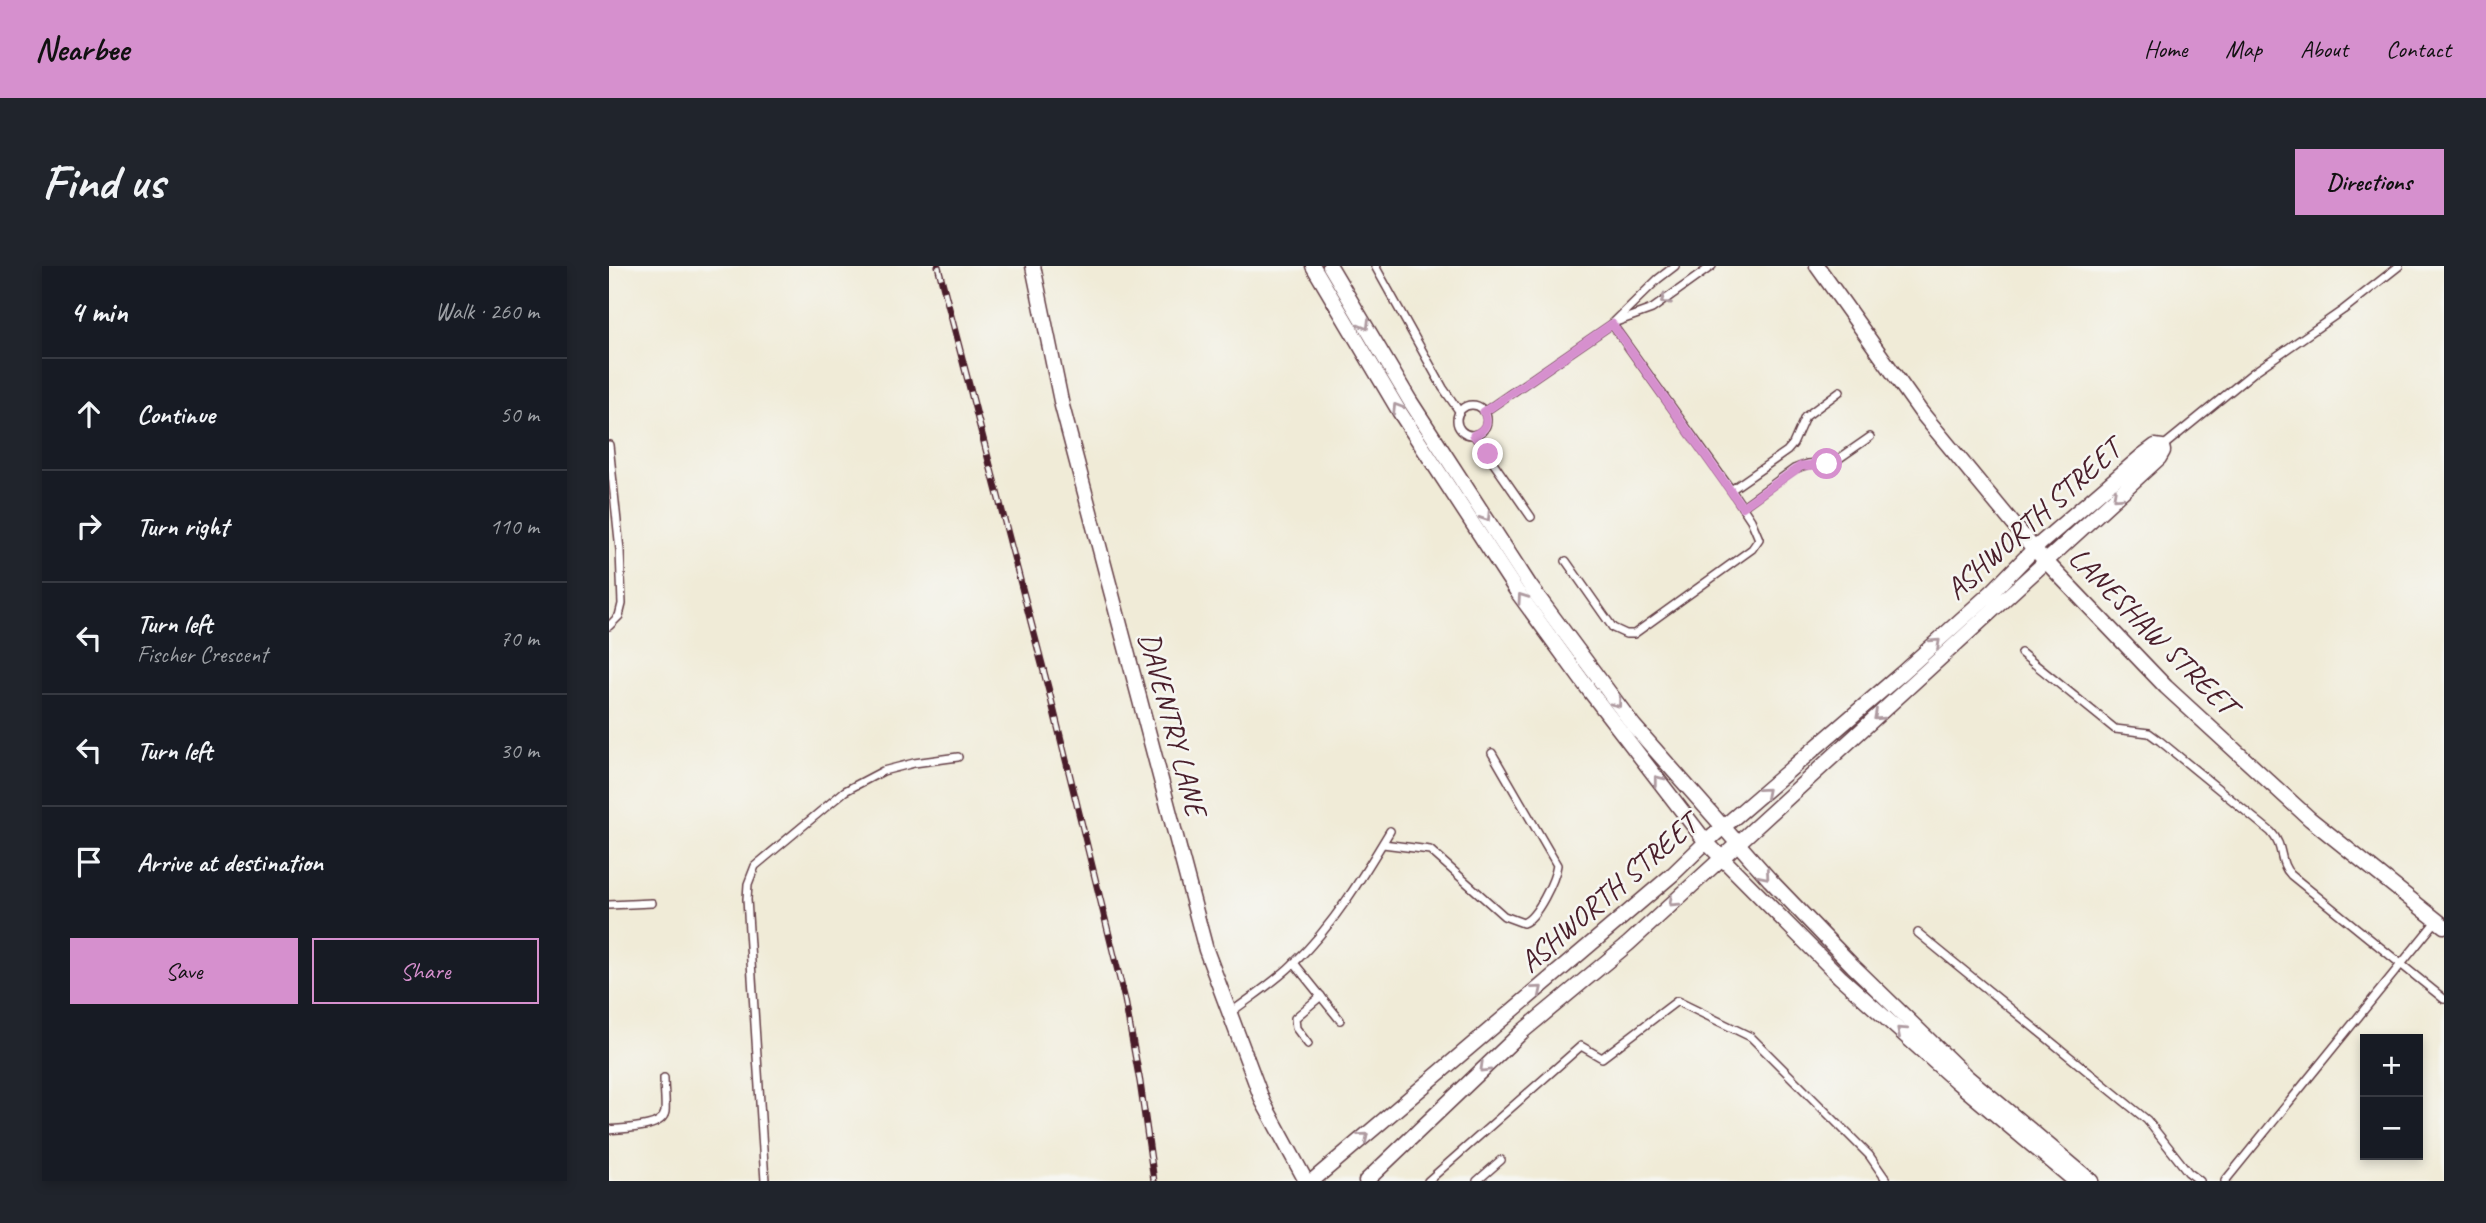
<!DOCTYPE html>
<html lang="en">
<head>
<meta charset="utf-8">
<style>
	body { margin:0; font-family:Caveat,sans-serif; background:#20242c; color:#f1f3f6 }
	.controls { position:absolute; right:21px; bottom:21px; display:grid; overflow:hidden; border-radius:0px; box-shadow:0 4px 10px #0003 }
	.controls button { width:63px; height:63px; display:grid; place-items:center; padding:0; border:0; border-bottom:2px solid #363941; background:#171b24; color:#f1f3f6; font:35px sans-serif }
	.stop { position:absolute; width:21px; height:21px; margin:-16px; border:5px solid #d690ce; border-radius:50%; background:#fff }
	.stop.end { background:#d690ce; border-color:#fff; box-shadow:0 2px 7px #0008 }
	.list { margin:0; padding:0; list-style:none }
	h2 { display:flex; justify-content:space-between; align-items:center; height:91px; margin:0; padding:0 28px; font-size:30px }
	h2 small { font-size:23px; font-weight:400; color:#9ea1a6 }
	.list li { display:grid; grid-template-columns:46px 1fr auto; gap:21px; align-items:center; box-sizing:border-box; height:112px; padding:0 28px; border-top:2px solid #363941 }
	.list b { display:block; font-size:26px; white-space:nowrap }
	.list p { margin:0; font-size:23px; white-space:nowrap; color:#9ea1a6 }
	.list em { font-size:23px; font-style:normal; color:#9ea1a6 }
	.actions { display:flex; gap:14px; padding:21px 28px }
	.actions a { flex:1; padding:16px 0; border:2px solid #d690ce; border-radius:0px; text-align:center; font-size:24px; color:#d690ce }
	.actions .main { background:#d690ce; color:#111 }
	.icon { flex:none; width:38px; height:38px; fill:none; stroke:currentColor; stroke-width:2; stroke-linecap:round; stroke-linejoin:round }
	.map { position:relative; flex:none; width:1835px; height:915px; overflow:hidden; border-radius:0px }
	header { display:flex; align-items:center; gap:42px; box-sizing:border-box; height:98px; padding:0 35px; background:#d690ce; color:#111 }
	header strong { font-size:33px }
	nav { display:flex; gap:38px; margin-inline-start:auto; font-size:24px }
	.intro { display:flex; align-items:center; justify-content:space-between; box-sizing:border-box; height:168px; padding:0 42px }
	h1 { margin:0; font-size:49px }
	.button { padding:18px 32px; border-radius:0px; background:#d690ce; color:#111; font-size:24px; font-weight:700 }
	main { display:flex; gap:42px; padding:0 42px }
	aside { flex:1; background:#171b24; border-radius:0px; box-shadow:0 4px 10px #0003 }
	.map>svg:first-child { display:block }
</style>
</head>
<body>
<header>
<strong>Nearbee</strong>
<nav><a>Home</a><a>Map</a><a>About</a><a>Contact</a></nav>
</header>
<div class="intro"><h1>Find us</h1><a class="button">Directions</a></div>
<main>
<aside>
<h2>4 min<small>Walk · 260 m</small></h2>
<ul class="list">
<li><svg class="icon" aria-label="ahead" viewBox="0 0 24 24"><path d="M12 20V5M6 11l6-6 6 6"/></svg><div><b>Continue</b></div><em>50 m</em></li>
<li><svg class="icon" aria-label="right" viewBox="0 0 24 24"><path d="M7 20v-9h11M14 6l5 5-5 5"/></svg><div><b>Turn right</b></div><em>110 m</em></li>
<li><svg class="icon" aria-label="left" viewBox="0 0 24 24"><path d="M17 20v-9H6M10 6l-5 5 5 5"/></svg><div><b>Turn left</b><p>Fischer Crescent</p></div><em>70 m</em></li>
<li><svg class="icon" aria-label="left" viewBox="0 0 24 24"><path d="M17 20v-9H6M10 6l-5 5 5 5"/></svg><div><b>Turn left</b></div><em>30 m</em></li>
<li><svg class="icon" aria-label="arrive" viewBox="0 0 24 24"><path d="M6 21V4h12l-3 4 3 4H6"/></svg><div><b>Arrive at destination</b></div></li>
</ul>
<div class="actions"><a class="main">Save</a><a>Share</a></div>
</aside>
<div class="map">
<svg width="1835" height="915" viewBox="0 0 1835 915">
	<rect width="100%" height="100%" fill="#f6f6f2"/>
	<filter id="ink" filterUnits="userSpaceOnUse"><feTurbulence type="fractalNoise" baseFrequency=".0143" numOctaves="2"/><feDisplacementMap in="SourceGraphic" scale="14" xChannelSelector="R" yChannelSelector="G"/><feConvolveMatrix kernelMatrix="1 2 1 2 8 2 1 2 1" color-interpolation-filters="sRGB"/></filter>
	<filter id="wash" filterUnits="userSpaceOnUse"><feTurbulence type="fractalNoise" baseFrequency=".00686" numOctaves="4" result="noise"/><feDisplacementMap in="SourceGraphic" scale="28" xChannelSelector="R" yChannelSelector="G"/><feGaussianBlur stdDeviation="1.57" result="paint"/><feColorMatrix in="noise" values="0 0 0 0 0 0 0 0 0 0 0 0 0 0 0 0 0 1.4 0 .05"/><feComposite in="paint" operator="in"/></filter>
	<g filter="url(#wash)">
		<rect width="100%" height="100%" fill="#f0ebd7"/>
	</g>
	<g filter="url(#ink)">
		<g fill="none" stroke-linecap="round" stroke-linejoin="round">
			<defs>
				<g id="lane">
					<path d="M 766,0 L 834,122 L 850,145"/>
					<path d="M 1007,56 L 1043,43 L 1103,0"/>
					<circle cx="863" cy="154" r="15"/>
					<path d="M 875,146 L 1003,58 L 1049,13 L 1066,0"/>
					<path d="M 865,169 L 922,251"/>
					<path d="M 0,179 L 11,284 L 13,338 L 10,350 L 0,360"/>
					<path d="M 1553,181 L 1645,106 L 1734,44 L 1790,0"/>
					<path d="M 1122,224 L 1178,185 L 1184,178 L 1196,151 L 1231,125"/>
					<path d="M 1133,241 L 1185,203 L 1199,198 L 1225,196 L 1261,171"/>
					<path d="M 957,295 L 1004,362 L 1017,368 L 1025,368 L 1143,283 L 1150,273 L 1142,254 L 1122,224 L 1003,58"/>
					<path d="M 1412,387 L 1506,463 L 1540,467 L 1551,475 L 1662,566 C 1676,581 1669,596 1682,609 L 1835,733"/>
					<path d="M 774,578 L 821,584 L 895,650 L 914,657 C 928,652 946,614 948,599 L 883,487"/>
					<path d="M 0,639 L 43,637"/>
					<path d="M 1309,667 L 1538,854 L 1579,906 L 1591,915"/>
					<path d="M 685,697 L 731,754"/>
					<path d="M 621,747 C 642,731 666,716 685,697 C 724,660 754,610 781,565"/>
					<path d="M 699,778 L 687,762 L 686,752 L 712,730"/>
					<path d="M 0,864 C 14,862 53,863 56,846 C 57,836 55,823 55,812"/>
					<path d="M 156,915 L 138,633 L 139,618 L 146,600 L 236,525 L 274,505 L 305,497 L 349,491"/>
					<path d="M 819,915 L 972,780 L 993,792 L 1068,735 L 1142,771 L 1260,889 L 1278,915"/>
					<path d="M 868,915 L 892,894"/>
					<path d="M 1616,915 L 1828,654"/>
				</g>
				<g id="street">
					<path d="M 424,0 L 453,140 L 597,684 L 654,836 L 697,915"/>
					<path d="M 704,0 L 790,145 L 909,327 L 980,424 L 1097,576 L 1231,711 L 1348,816 L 1466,915"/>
					<path d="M 721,0 L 801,135 L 921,320 L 1025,460 L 1161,614 L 1244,700 L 1357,810 L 1482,915"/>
					<path d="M 1208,0 L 1312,146 L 1425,283 L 1557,421 L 1701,553 L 1835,660"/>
					<path d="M 703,915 L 1064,608 L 1097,576 L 1292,408 L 1385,324 L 1425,283 L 1534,189 L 1546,180 L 1553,181 L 1554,185 L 1550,192 L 1019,678 L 914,765 L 757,915"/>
				</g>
			</defs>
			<use href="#lane" stroke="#633e45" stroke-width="10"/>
			<use href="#street" stroke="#633e45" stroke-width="17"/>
			<use href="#lane" stroke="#fff" stroke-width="7"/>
			<use href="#street" stroke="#fff" stroke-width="14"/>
			<defs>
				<path id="rail" d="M 329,0 L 441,429 L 516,734 L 531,816 L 545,915"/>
			</defs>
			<use href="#rail" stroke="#4a1f2b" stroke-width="7"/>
			<use href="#rail" stroke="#f6f6f2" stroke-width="4.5" stroke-dasharray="13" stroke-linecap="butt"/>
		</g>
		<defs><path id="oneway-chevron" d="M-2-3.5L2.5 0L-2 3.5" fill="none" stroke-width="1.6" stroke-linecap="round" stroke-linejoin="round" transform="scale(1.75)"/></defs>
		<g stroke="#ae9aa0">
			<use href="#oneway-chevron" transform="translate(1056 34) rotate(145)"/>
			<use href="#oneway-chevron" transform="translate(756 59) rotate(59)"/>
			<use href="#oneway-chevron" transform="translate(788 142) rotate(-122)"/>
			<use href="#oneway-chevron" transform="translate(1508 230) rotate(138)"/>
			<use href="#oneway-chevron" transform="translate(877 251) rotate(57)"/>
			<use href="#oneway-chevron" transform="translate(913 332) rotate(-125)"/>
			<use href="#oneway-chevron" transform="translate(1327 377) rotate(-42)"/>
			<use href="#oneway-chevron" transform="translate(1008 437) rotate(53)"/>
			<use href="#oneway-chevron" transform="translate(1269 450) rotate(138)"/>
			<use href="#oneway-chevron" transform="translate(1049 514) rotate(-128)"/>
			<use href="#oneway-chevron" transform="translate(1156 526) rotate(-41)"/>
			<use href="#oneway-chevron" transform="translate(1156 609) rotate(49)"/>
			<use href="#oneway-chevron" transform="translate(1064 636) rotate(137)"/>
			<use href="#oneway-chevron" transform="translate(929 724) rotate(-40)"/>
			<use href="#oneway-chevron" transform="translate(1292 765) rotate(-138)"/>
			<use href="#oneway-chevron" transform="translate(875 802) rotate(136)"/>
			<use href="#oneway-chevron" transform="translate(755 871) rotate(-40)"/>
		</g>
	</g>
	<g fill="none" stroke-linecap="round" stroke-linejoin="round" filter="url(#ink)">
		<path stroke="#d690ce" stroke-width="9" d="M 879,188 L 865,169 C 876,164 880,157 875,146 L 1003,58 L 1133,241 L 1192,200 L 1218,198"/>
	</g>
	<g text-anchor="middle" stroke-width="5" stroke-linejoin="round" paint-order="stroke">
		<g font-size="30" fill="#4a1f2b" stroke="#f6f6f2">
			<text transform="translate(1424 253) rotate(-42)" y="10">ASHWORTH STREET</text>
			<text transform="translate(1544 365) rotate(45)" y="10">LANESHAW STREET</text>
			<text transform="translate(564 458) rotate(75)" y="10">DAVENTRY LANE</text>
			<text transform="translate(999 627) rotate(-41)" y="10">ASHWORTH STREET</text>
		</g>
	</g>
</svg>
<div class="controls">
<button>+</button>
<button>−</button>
</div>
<div class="stop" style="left:1218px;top:198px"></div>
<div class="stop end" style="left:879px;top:188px"></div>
</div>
</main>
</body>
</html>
